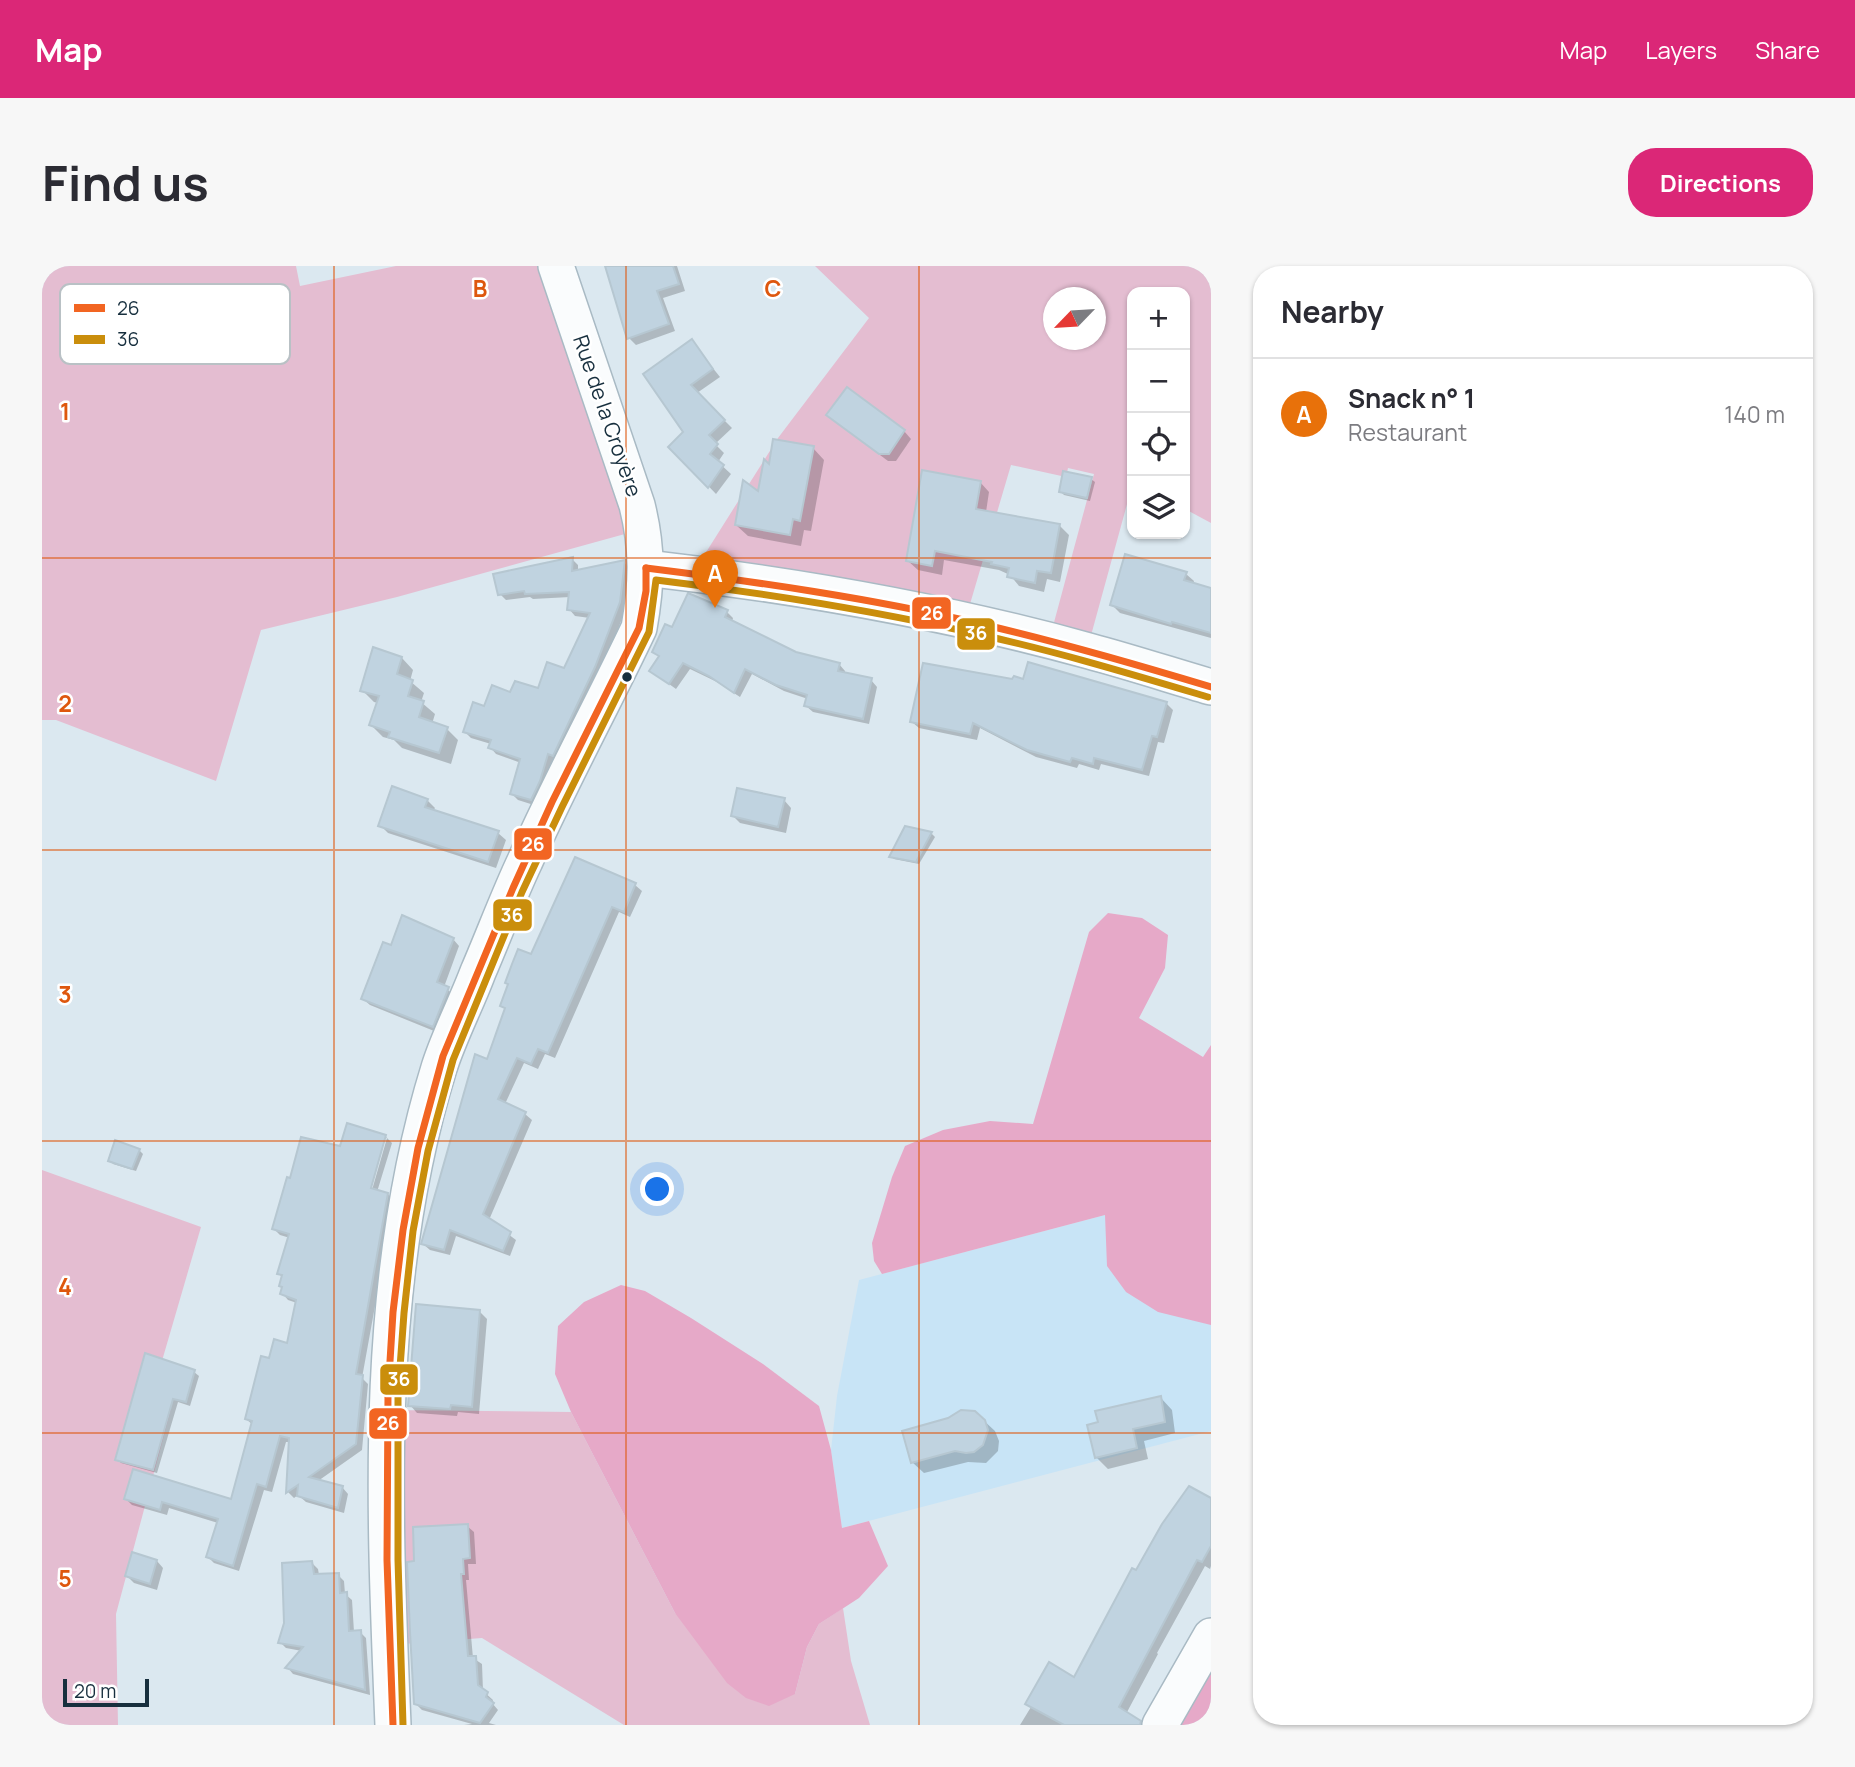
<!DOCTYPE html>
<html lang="en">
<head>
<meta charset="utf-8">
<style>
	body { margin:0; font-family:Manrope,sans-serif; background:#f7f7f7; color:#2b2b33 }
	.controls { position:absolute; right:21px; top:21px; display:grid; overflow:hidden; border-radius:14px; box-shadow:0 2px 5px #0004 }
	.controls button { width:63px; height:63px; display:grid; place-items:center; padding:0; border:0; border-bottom:2px solid #e1e1e2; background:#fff; color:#2b2b33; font:35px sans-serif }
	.compass { position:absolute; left:1001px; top:21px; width:63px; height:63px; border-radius:50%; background:#fff; box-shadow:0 2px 5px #0004; rotate:245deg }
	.scale { position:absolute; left:21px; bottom:18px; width:86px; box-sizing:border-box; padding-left:7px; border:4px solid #172f3e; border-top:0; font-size:19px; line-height:24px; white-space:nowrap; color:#172f3e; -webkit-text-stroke:5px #fff; paint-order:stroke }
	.you { position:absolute; left:616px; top:924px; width:24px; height:24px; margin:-18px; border:5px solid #fff; border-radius:50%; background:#1a73e8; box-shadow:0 0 0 10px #1a73e833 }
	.badge { display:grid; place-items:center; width:46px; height:46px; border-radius:50%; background:#db2777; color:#fff; font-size:23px; font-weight:700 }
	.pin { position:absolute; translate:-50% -58px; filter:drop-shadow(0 2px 4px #0008) }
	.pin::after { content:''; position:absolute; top:37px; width:24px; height:21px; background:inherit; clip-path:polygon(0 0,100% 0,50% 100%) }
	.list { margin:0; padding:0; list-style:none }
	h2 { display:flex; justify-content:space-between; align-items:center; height:91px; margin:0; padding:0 28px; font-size:30px }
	h2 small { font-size:23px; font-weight:400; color:#7c7c81 }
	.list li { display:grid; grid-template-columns:46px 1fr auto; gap:21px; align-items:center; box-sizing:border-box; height:112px; padding:0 28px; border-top:2px solid #e1e1e2 }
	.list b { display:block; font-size:26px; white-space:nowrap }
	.list p { margin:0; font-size:23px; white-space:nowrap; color:#7c7c81 }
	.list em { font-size:23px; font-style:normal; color:#7c7c81 }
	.icon { flex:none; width:38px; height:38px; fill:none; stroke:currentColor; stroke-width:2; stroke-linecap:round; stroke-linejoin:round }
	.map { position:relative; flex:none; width:1169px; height:1459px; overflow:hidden; border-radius:28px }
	header { display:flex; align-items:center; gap:42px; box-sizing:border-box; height:98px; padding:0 35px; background:#db2777; color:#fff }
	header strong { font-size:33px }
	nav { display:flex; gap:38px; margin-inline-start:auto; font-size:24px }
	.intro { display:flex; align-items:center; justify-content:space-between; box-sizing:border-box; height:168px; padding:0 42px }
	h1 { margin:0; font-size:49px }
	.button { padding:18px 32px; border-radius:28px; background:#db2777; color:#fff; font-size:24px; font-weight:700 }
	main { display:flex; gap:42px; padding:0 42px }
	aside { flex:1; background:#fff; border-radius:28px; box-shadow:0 2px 5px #0004 }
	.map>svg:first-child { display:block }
</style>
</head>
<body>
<header>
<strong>Map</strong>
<nav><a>Map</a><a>Layers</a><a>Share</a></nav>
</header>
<div class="intro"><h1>Find us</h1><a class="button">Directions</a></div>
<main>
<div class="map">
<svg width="1169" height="1459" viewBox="0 0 1169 1459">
	<rect width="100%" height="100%" fill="#dbe8f0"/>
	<path fill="#c8e4f6" d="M 1169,926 L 1169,1165 L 800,1262 L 789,1184 L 795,1130 L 817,1014 L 1063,949 Z"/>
	<g fill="#e4bdd1" fill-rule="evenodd">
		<path d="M 0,0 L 254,0 L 258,20 L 354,0 L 514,0 L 601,263 L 355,331 L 219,364 L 174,515 L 14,454 L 0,454 Z"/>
		<path d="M 773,0 L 1169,0 L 1169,257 L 1143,243 L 1143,26 L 1090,26 L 1090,220 L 1045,384 L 1007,375 L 1052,208 L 1026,202 L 1024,211 L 969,199 L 923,355 L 651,307 L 736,172 L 827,52 ZM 1012,32 L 1054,32 L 1054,74 L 1012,74 Z"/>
		<path d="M 0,904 L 159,961 L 108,1136 L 129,1143 L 74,1348 L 76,1459 L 0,1459 Z"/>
		<path d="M 345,1144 L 529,1146 L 633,1347 L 753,1428 L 765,1381 L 777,1358 L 801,1342 L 809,1395 L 828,1459 L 582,1459 L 440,1372 L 348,1379 Z"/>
	</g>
	<g fill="#e6a9c8">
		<path d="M 1066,647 L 1100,652 L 1126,669 L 1123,702 L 1097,752 L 1161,791 L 1169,779 L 1169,1059 L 1116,1046 L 1084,1026 L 1065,1000 L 1063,949 L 840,1008 L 832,995 L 830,977 L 850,911 L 863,880 L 901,864 L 948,855 L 991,858 L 1047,666 Z"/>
		<path d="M 579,1019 L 603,1025 L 649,1052 L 721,1098 L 777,1140 L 789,1184 L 800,1262 L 827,1255 L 846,1300 L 817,1332 L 777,1358 L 765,1381 L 753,1428 L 727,1440 L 704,1432 L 685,1417 L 633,1347 L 529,1146 L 513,1108 L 516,1060 L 542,1036 Z"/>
		<path d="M 1169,1370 L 1169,1459 L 1118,1459 Z"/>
	</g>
	<g fill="#0003">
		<path d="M 565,0 L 635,0 L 643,25 L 621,32 L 633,65 L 594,79 L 587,72 Z"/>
		<path d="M 650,76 L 678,111 L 655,127 L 690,162 L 673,178 L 682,187 L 676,196 L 689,208 L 674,228 L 629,181 L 644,167 Z"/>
		<path d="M 794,156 L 862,165 L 869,173 L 854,195 L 846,195 Z"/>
		<path d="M 771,182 L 782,194 L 769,265 L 762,264 L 759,280 L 706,270 L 694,259 L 717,228 L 728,201 Z"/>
		<path d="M 1049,213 L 1053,216 L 1048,235 L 1022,229 L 1018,225 Z"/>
		<path d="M 938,216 L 947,226 L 944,246 L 1018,260 L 1027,269 L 1018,316 L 1005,313 L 1002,326 L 977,320 L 968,309 L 957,304 L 902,294 L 900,309 L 876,304 L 866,295 Z"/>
		<path d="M 530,293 L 536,299 L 536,305 L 582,296 L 588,302 L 584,342 L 559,408 L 517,495 L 512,493 L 504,522 L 495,540 L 476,534 L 470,528 L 479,497 L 454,488 L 448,481 L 449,478 L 429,472 L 423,466 L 443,442 L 497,425 L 522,404 L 548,352 L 533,350 L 527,343 L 528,331 L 491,333 L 488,331 L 464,334 L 458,328 Z"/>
		<path d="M 1144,308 L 1152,315 L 1151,319 L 1169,324 L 1169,372 L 1078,347 L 1070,339 Z"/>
		<path d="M 685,346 L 691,352 L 690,356 L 753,388 L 797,398 L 803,405 L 803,408 L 829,414 L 835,421 L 827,458 L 771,446 L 764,440 L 766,433 L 742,425 L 710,408 L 698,431 L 675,416 L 648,403 L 634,423 L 609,405 L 618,392 L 612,386 L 631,363 Z"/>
		<path d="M 360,392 L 371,404 L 368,415 L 382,427 L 379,436 L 393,448 L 390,458 L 405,463 L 416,474 L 409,498 L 360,482 L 352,474 L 341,471 L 329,459 L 336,437 L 332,436 L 320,424 Z"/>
		<path d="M 971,415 L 1124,437 L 1131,444 L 1122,477 L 1116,476 L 1107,510 L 1059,498 L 1057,504 L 1037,498 L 1035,502 L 994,491 L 938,462 L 935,474 L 877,462 L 870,456 Z"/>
		<path d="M 385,534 L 393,542 L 391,545 L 456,567 L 464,574 L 454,602 L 346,567 L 338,559 Z"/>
		<path d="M 742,534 L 749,542 L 744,567 L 698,557 L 691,550 Z"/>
		<path d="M 864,562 L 890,568 L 893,571 L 877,598 L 852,593 L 849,590 Z"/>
		<path d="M 593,619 L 600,625 L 588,651 L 577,646 L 513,792 L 503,788 L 496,803 L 482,797 L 463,838 L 483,848 L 490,854 L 447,954 L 474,974 L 468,990 L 414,970 L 408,989 L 388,984 L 381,978 L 464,744 L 460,739 L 490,690 Z"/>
		<path d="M 411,673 L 417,680 L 402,721 L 412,729 L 397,767 L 328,739 L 321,733 L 350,681 Z"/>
		<path d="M 343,870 L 345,872 L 341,872 L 325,930 L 328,931 L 345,872 L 350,877 L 335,926 L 346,928 L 352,935 L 320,1112 L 326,1118 L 320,1184 L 276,1215 L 300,1221 L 306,1228 L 302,1247 L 264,1236 L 256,1229 L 252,1232 L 246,1226 L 249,1176 L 244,1176 L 230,1226 L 222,1224 L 197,1305 L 172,1297 L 166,1291 L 176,1257 L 127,1242 L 125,1249 L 90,1239 L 84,1233 L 190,1235 L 211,1159 L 204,1153 L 228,1094 L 246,1080 L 255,1037 L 246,1034 L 240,1027 L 241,1012 L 237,1008 L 248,972 L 238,969 L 232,963 L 260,873 L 299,883 Z"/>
		<path d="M 97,884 L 101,888 L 94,905 L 71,898 L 68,894 Z"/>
		<path d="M 437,1045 L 445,1053 L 437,1148 L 416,1146 L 415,1150 L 375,1147 L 368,1139 Z"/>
		<path d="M 152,1106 L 157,1110 L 148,1140 L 136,1136 L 115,1207 L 79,1197 L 75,1193 Z"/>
		<path d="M 1119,1132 L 1130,1144 L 1133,1167 L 1102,1175 L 1106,1193 L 1066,1203 L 1054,1191 Z"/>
		<path d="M 940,1153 L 953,1165 L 957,1175 L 956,1185 L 944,1197 L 926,1196 L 882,1207 L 870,1196 Z"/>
		<path d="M 1169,1234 L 1169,1300 L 1168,1303 L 1163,1300 L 1115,1387 L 1116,1388 L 1084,1448 L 1088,1459 L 978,1459 L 989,1441 L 985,1437 L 1033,1413 L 1095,1306 Z"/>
		<path d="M 425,1260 L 432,1266 L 434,1298 L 426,1298 L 427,1314 L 424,1314 L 431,1392 L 440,1398 L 441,1425 L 451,1434 L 450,1437 L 456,1444 L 447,1457 L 454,1459 L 422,1459 L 430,1458 L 380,1444 L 374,1438 L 374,1297 Z"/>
		<path d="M 115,1295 L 121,1302 L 115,1324 L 92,1317 L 85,1310 Z"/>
		<path d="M 270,1297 L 276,1303 L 277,1309 L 296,1309 L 302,1315 L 303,1328 L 310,1334 L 312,1366 L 318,1366 L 324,1372 L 328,1429 L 251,1408 L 246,1402 L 260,1385 L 244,1382 L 238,1376 Z"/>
	</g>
	<g fill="#c0d3e0" stroke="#b6c7d1" stroke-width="2">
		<path d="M 563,0 L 631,0 L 637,18 L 615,25 L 627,58 L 585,73 Z"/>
		<path d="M 650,73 L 671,103 L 649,119 L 683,154 L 667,169 L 676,178 L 668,188 L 682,199 L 666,222 L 626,181 L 641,166 L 601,108 Z"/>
		<path d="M 805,121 L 863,164 L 847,188 L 837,188 L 784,149 Z"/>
		<path d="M 731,173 L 772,180 L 758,255 L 751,253 L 748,269 L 693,259 L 701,214 L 716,225 L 722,193 L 727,198 Z"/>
		<path d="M 880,204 L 939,215 L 934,243 L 1018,258 L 1009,307 L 995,305 L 993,317 L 965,311 L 967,302 L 949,298 L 950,296 L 893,285 L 890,300 L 864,295 Z"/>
		<path d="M 1021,205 L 1050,211 L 1045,232 L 1017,226 Z"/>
		<path d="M 1083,288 L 1145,306 L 1142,314 L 1169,322 L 1169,367 L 1130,356 L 1129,358 L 1068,339 Z"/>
		<path d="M 531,291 L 530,305 L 583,294 L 578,336 L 553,401 L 511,490 L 506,488 L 498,515 L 489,534 L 468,528 L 478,493 L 446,482 L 449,474 L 421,466 L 431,436 L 442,440 L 450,419 L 468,426 L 473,415 L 496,422 L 505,396 L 522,402 L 548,347 L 525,344 L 527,326 L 483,328 L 482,325 L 456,329 L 451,308 Z"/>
		<path d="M 646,327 L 686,344 L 683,351 L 754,386 L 798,397 L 796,405 L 830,412 L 821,453 L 762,440 L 765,429 L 734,419 L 703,403 L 692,427 L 667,410 L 641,397 L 627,418 L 607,405 L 617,390 L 610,386 L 623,358 L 630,361 Z"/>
		<path d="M 331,381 L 360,391 L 355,408 L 371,414 L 366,430 L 382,435 L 377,451 L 406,461 L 397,487 L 346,471 L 348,466 L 327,459 L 337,430 L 318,425 Z"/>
		<path d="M 986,396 L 1125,436 L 1115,471 L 1110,470 L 1100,504 L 1052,492 L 1051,498 L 1030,492 L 1028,496 L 985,484 L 931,457 L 928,468 L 868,456 L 881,397 L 970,413 L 972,410 L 981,413 Z"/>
		<path d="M 350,520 L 386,533 L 383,541 L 457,565 L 446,596 L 336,560 Z"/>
		<path d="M 695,522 L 743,532 L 736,561 L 689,550 Z"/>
		<path d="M 863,560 L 890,566 L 874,596 L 847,591 Z"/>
		<path d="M 533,591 L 594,617 L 582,646 L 570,641 L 506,787 L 496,783 L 489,798 L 475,792 L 456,833 L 484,846 L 441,948 L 469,966 L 461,985 L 408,964 L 402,984 L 379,978 L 433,788 L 445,793 L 463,742 L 458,740 L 466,718 L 463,717 L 470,698 L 476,683 L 489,688 Z"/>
		<path d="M 360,649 L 412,672 L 395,716 L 407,721 L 391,761 L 319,733 L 341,676 L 349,679 Z"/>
		<path d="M 305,857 L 344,869 L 329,922 L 346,927 L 314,1108 L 321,1109 L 314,1178 L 267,1211 L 301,1220 L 296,1242 L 255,1230 L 256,1219 L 244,1227 L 247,1172 L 238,1170 L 224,1221 L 215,1218 L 191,1300 L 164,1291 L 176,1253 L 120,1236 L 118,1244 L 82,1233 L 91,1203 L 189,1233 L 210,1155 L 203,1153 L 219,1090 L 227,1092 L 232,1073 L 245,1077 L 254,1034 L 238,1028 L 240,1021 L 237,1020 L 240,1009 L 235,1008 L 247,968 L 230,963 L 245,911 L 248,912 L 259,871 L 298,880 Z"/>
		<path d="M 73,874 L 98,883 L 90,903 L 66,895 Z"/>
		<path d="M 374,1038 L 438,1044 L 430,1141 L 409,1139 L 408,1143 L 366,1140 Z"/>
		<path d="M 103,1087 L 153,1104 L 144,1136 L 131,1133 L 111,1204 L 73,1194 Z"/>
		<path d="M 1119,1130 L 1123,1156 L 1091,1163 L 1095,1182 L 1053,1192 L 1045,1159 L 1056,1156 L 1053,1145 Z"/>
		<path d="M 919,1144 L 933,1145 L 943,1154 L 946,1164 L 941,1179 L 932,1186 L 924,1187 L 913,1185 L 869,1197 L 860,1165 L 906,1152 Z"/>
		<path d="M 1147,1220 L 1169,1232 L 1169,1280 L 1160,1296 L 1155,1294 L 1077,1441 L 1099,1455 L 1098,1459 L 1022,1459 L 983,1438 L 1007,1396 L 1032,1411 L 1090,1302 L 1094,1304 L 1120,1258 Z"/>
		<path d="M 426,1258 L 428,1292 L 421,1293 L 422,1308 L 419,1308 L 426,1390 L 434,1390 L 436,1419 L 446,1426 L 444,1431 L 452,1437 L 438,1457 L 372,1438 L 368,1366 L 365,1296 L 372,1295 L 371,1261 Z"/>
		<path d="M 90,1286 L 115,1294 L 108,1318 L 83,1310 Z"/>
		<path d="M 270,1295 L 272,1308 L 297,1307 L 298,1327 L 305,1326 L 307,1365 L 319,1364 L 323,1424 L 243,1402 L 261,1381 L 236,1377 L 242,1357 L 240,1297 Z"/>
	</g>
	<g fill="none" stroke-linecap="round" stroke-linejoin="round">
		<defs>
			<g id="minor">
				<path d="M 604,302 C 753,319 902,345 1047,385 C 1088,396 1128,409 1169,421"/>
				<path d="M 351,1459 C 342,1240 331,1015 397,802 C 407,770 424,738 436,706 C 452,669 466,631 483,595 C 518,516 560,440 597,362 C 605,317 606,283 595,239 L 514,0"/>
				<path d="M 1118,1459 L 1169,1370"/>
			</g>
		</defs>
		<use href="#minor" stroke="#a9bac4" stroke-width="38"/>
		<use href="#minor" stroke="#fafcfd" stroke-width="35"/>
		<defs>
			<g id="bus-1">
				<path d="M 604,302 C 716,316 828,332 939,358 C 1017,376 1093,398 1169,421"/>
				<path d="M 351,1459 L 345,1294 L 346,1128 L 351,1046 L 361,964 L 376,882 L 401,790 L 471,622 L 510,536 L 597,362 L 604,325 L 604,302"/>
			</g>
			<path id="bus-2" d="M 361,1459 L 356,1294 L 356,1129 L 362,1047 L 371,965 L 386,885 L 411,794 L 480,626 L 520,541 L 607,366 L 614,314 C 722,327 829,344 935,368 C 1013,385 1089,408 1166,431"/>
		</defs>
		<use href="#bus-1" stroke="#fff" stroke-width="12"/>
		<use href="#bus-2" stroke="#fff" stroke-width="12"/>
		<use href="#bus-1" stroke="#f26522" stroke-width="7"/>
		<use href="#bus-2" stroke="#ca8e0c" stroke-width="7"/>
	</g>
	<path fill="none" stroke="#de570e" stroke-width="2" stroke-opacity="0.55" d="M 292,0 L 292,1459M 584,0 L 584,1459M 877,0 L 877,1459M 0,292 L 1169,292M 0,584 L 1169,584M 0,875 L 1169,875M 0,1167 L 1169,1167"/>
	<circle fill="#172f3e" stroke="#fff" stroke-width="2.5" cx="585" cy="411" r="6"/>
	<g text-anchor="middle" stroke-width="5" stroke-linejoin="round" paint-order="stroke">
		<g font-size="21" fill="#172f3e" stroke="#fff">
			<text transform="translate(565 150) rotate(71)" y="7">Rue de la Croyère</text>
		</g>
	</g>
	<rect x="18" y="18" width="230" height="80" rx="10" fill="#fff" stroke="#b9c1c5" stroke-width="2"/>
	<rect x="32" y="38" width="31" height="8" fill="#f26522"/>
	<rect x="32" y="69" width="31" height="9" fill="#ca8e0c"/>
	<g font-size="19" fill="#172f3e">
		<text x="75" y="49">26</text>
		<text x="75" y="80">36</text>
	</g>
	<g font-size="23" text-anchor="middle" font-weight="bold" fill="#de570e" stroke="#fff" stroke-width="5" stroke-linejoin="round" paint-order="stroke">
		<text x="438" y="31">B</text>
		<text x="731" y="31">C</text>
		<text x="23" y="154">1</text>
		<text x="23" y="446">2</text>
		<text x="23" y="737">3</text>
		<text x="23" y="1029">4</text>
		<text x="23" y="1321">5</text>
	</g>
	<g stroke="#fff" stroke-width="2.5">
		<rect x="869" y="330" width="41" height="34" rx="7" fill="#f26522"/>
		<rect x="914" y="351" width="40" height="34" rx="7" fill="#ca8e0c"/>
		<rect x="471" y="561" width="40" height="34" rx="7" fill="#f26522"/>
		<rect x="450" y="632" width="41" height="34" rx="7" fill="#ca8e0c"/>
		<rect x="337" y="1097" width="40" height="33" rx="7" fill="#ca8e0c"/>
		<rect x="326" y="1141" width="40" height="33" rx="7" fill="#f26522"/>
	</g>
	<g font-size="19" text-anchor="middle" font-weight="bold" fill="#fff">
		<text x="890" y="354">26</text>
		<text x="934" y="374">36</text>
		<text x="491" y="585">26</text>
		<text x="470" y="656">36</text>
		<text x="357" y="1120">36</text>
		<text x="346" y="1164">26</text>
	</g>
</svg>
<div class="controls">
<button>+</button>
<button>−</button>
<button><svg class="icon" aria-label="locate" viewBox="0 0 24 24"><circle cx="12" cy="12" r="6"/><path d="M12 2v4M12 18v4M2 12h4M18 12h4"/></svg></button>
<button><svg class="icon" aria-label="layers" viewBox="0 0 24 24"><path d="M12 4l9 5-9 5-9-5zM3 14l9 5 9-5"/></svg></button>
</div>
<svg class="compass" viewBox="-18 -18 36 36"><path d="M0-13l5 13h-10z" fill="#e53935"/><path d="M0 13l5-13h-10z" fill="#7c7c81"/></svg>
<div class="scale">20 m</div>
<div class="you"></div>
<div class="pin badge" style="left:673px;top:342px;background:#e8710a">A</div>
</div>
<aside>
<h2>Nearby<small></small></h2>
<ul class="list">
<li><span class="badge" style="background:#e8710a">A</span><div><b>Snack n° 1</b><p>Restaurant</p></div><em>140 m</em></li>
</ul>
</aside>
</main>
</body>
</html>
